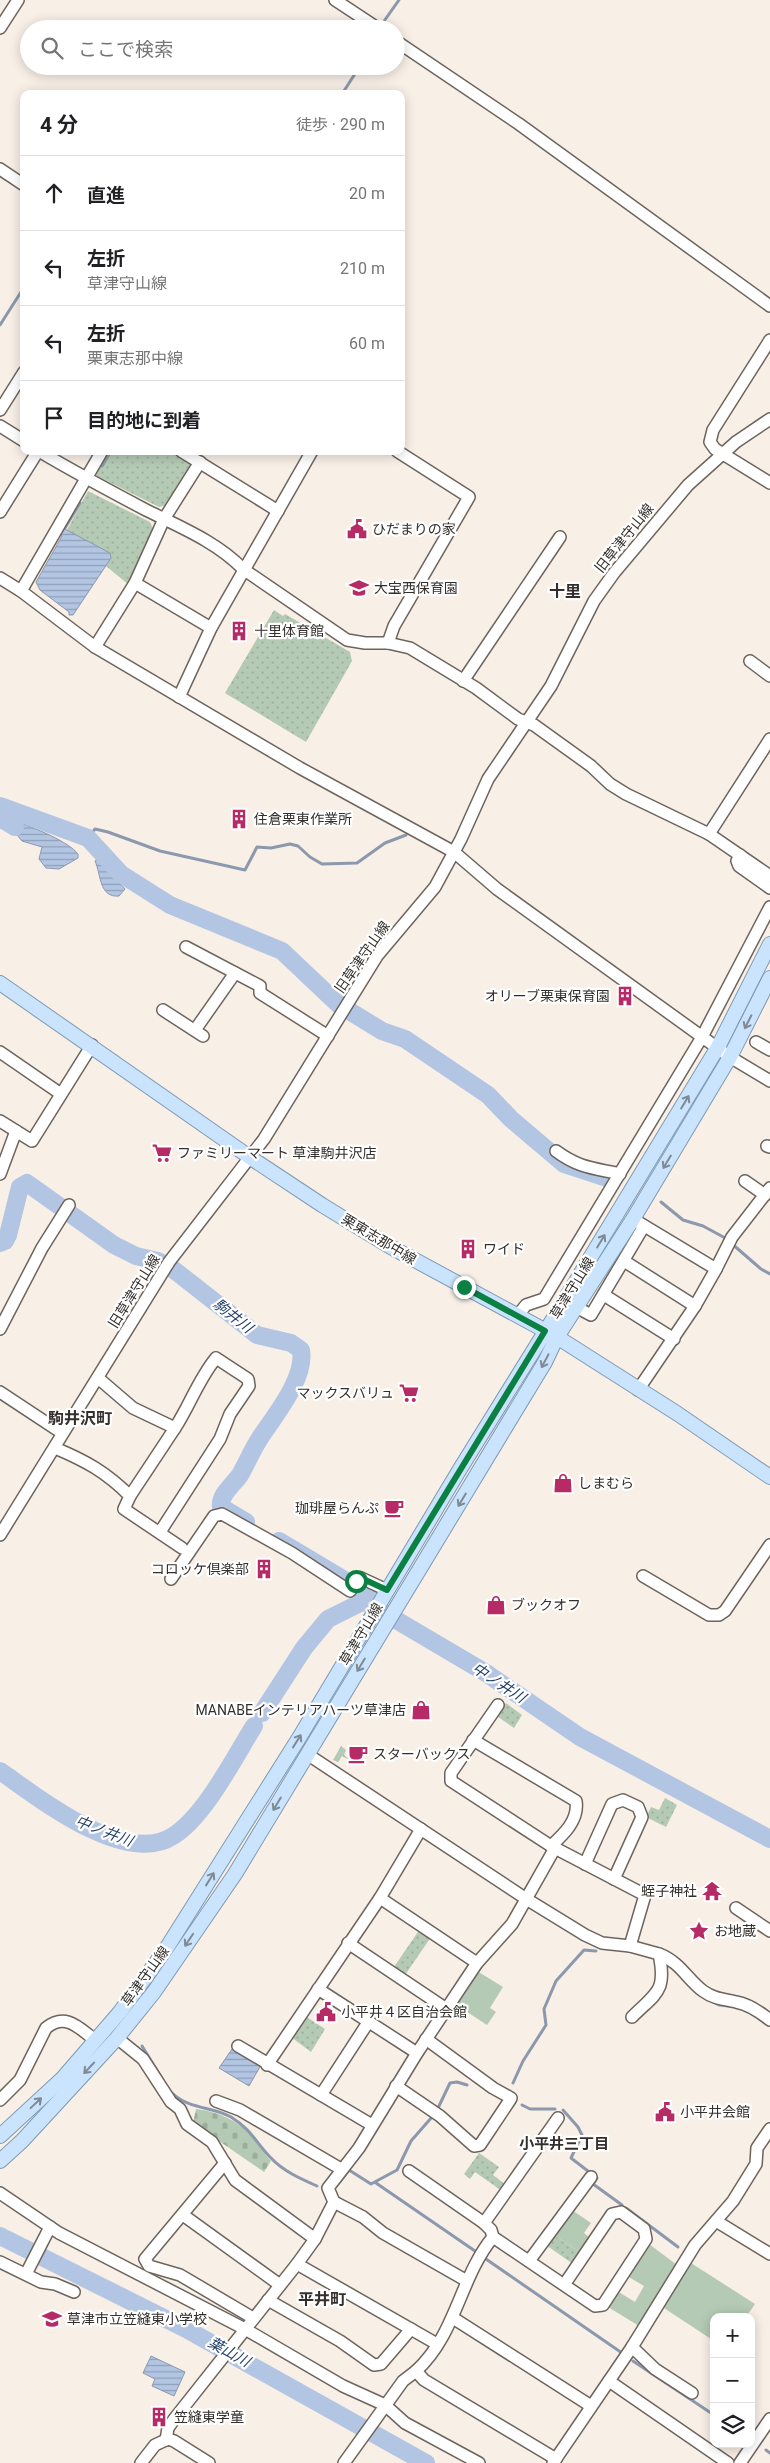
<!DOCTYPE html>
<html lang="ja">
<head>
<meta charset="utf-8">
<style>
	body { margin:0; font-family:Roboto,"Noto Sans JP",sans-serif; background:#f6f6f6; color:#202124 }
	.controls { position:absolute; right:15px; bottom:15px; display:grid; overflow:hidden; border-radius:10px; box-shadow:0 2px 12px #0003 }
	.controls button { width:45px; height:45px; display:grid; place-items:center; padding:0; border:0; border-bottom:1px solid #e0e0e0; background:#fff; color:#202124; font:25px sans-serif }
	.stop { position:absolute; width:15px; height:15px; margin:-11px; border:4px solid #0b8043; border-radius:50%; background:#fff }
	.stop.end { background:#0b8043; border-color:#fff; box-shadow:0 1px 5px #0008 }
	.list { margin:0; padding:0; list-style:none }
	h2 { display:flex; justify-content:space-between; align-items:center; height:65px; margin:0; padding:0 20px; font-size:21px }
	h2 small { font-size:16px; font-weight:400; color:#757577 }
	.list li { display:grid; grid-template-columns:32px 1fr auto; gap:15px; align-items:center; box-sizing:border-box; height:75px; padding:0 20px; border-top:1px solid #e0e0e0 }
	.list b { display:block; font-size:19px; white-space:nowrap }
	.list p { margin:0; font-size:16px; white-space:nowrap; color:#757577 }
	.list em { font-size:16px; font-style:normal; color:#757577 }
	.icon { flex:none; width:28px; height:28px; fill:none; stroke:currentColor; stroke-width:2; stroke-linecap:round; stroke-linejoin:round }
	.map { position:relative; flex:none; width:770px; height:2463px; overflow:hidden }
	.search { position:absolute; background:#fff; box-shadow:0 2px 12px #0003; left:20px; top:20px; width:385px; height:55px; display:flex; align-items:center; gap:12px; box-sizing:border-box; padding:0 18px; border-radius:28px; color:#757577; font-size:19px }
	.panel { position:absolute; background:#fff; box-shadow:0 2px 12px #0003; left:20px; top:90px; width:385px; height:365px; border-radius:10px }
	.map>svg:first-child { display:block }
</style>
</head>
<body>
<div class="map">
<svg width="770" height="2463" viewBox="0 0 770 2463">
	<defs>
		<pattern id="cemetery-stones" width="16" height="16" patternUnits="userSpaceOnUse" patternTransform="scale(1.25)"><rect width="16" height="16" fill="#b4cab4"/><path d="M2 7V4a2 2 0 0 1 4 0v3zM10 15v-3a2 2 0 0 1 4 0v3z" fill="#9bae9b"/></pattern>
		<pattern id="park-dots" width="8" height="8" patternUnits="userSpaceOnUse" patternTransform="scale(1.25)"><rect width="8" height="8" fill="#b4cab4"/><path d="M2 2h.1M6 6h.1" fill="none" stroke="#9bae9b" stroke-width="1.8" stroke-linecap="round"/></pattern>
		<pattern id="garden-furrows" width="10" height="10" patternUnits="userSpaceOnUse" patternTransform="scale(1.25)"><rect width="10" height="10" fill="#b4cab4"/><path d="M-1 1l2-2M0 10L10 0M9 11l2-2" fill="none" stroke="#9bae9b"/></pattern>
		<pattern id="water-rules" width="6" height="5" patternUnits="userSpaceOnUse" patternTransform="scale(1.25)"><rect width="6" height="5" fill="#b2c5e3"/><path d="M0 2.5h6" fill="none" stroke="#91a0b8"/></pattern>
	</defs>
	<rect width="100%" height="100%" fill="#f8efe7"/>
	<g fill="#b4cab4">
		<path d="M 477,1971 L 503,1987 L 490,2008 L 496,2012 L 487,2025 L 455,2004 Z"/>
		<path d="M 572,2210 L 591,2223 L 584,2233 L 590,2238 L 581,2253 L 554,2235 Z"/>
		<path d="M 649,2244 L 677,2265 L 639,2326 L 608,2307 L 617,2291 L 635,2302 L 644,2286 L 627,2276 Z"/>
		<path d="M 691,2263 L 755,2304 L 746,2317 L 714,2317 L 714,2341 L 664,2308 Z"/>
	</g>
	<path fill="url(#cemetery-stones)" d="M 196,2109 C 219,2112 238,2120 254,2138 C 261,2145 264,2154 271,2161 L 264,2172 L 193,2123 Z"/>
	<g fill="url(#park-dots)">
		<path d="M 108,451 L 172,451 L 189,459 L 190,467 L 167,505 L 159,507 L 97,476 L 96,469 Z"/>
		<path d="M 88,491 L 150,522 L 153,529 L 129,585 L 106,566 L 111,558 L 67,530 Z"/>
		<path d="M 274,610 L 283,616 L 285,614 L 350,652 L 352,661 L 306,742 L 225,693 Z"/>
		<path d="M 506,1703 L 522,1715 L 514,1728 L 497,1716 Z"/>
		<path d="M 665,1798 L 677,1805 L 666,1827 L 646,1817 L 651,1807 L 659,1810 Z"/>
		<path d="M 420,1929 L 431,1937 L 405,1975 L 394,1967 Z"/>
		<path d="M 305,2016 L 325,2029 L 311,2052 L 291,2037 Z"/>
		<path d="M 479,2153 L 499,2167 L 493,2175 L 506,2185 L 502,2191 L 475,2172 L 470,2179 L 464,2174 Z"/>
		<path d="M 554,2235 L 581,2253 L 573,2264 L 546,2245 Z"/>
	</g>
	<path fill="url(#garden-furrows)" d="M 341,1746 L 346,1750 L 344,1755 L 351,1761 L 342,1756 L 338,1762 L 333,1760 Z"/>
	<g fill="url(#water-rules)" stroke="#8c98ac">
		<path d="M 63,528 L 110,553 L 111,558 L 73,615 L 69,615 L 69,612 L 40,590 L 36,582 L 62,536 L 60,533 Z"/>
		<path d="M 20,823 C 35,828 69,842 78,854 L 78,858 L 59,869 L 46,868 L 39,859 L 42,847 L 22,841 L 13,830 Z"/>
		<path d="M 98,859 L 125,889 L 119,896 C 99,898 101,874 95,861 Z"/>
		<path d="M 232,2049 L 261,2065 L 249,2086 L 219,2068 Z"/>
		<path d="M 151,2356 L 185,2372 L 174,2396 L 152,2386 L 155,2379 L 143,2373 Z"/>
	</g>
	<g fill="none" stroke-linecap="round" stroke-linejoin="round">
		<g stroke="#8c98ac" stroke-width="3">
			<path d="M 382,24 L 399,0"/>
			<path d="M 342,94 L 360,66"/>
			<path d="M 0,325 L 21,292"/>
			<path d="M 102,466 L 111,451"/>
			<path d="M 65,528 L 80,503"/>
			<path d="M 88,838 L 95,829 L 108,832 L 160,851 L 245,870 L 257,847 L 271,848 L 290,844 L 298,846 L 310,857 L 322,864 L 357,863 L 385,843 L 406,835"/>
			<path d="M 661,1202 L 683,1220 L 703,1226 L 727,1239"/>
			<path d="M 731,1243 L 761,1269 L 770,1274"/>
			<path d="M 686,1982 L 699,1994"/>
			<path d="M 713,2002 L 719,2005 L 729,2006"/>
			<path d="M 142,2046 L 163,2080"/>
			<path d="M 513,2083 L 523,2061 L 546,2025 L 544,2009 L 556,1981 L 584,1950 L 596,1951"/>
			<path d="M 172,2093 C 190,2110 212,2106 231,2117 C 252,2130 256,2143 271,2158 C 283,2171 301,2179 317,2186"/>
			<path d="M 522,2105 L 530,2109 L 555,2109"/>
			<path d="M 438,2108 L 450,2083 L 457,2082 L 467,2085"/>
			<path d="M 563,2110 L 578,2127 L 582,2135 L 571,2158 L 597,2178 L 593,2184 L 622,2205"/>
			<path d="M 376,2183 L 475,2251"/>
			<path d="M 337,2185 L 349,2170 L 371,2184 L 397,2170 L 411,2141 L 432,2117"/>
			<path d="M 626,2208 L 678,2247"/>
			<path d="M 483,2257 L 622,2353"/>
			<path d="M 633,2361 L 714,2415"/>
			<path d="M 766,2450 L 770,2453"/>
		</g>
		<g stroke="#b2c5e3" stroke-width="18">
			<path d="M 0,806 L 88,838 L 121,874 L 170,905 L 282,951 L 338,1004 L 382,1031 L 405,1039 L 488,1095 L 511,1119 L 564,1164 L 613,1180"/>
			<path d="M 0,818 L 15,827"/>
			<path d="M 0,1243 L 5,1241 L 8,1235 L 20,1187 L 27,1183 L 114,1245 L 136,1256 L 158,1261 L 174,1270 L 257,1335 L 291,1343 L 301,1350 C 306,1378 275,1415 260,1438 C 252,1450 247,1463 240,1475 C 233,1485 219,1495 221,1507 L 246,1522"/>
			<path d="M 279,1541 L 368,1594 L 364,1601"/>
			<path d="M 364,1601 L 486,1673 L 580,1737 L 770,1839"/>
			<path d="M 262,1713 L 304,1648 L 328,1619 L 364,1601"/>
			<path d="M 0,1771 C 39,1798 125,1867 173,1836 C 205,1816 234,1758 254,1726"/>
			<path d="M 0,2236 L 186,2329 L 426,2463"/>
		</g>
		<defs>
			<g id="minor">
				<path d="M 335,0 L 379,29"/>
				<path d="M 0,28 L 18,0"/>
				<path d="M 396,41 L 519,124 L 770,306"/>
				<path d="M 0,169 L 24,185"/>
				<path d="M 770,340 L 713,430 L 710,442 L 715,449 L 770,483"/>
				<path d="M 0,410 L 24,372"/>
				<path d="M 0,426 L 24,441"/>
				<path d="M 39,451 C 74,472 110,491 146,510 C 180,527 217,542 243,569 L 347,640 L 365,643 L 388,643 L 410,648 L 476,688 L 518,719 L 534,725 L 591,766 L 610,784 L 626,794 L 709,834 L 770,876"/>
				<path d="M 181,451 L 278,511"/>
				<path d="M 0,512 L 38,451"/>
				<path d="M 0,578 L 21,591 L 95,647 L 300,768 L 454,852 L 497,889 L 730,1057 L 770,1081"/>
				<path d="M 135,583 L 211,628"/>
				<path d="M 21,591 L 102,451"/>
				<path d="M 388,643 L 394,626 L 469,497 L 397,451"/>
				<path d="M 95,647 L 135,583 L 164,519 L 200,462"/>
				<path d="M 750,661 L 770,676"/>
				<path d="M 463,681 L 560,537"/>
				<path d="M 179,697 L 211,628 L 312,451"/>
				<path d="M 709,834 L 770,739"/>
				<path d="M 740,855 L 737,861 L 739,866 L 770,888"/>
				<path d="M 186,947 L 260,986 L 260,993 L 328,1036"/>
				<path d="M 163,1010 L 203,1036"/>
				<path d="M 195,1030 L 235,973"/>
				<path d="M 756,1042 L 770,1050"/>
				<path d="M 0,1052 L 61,1094"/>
				<path d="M 0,1121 L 32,1141 L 92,1045"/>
				<path d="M 767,1146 L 770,1147"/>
				<path d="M 556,1151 C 579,1168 593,1168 620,1174"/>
				<path d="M 0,1174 L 16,1131"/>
				<path d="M 745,1181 L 765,1195"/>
				<path d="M 633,1219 L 716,1269 L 695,1306 L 638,1390"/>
				<path d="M 624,1261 L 695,1306"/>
				<path d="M 716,1269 L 732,1237 L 770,1188"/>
				<path d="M 604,1295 L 674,1339"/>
				<path d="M 576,1307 L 591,1315 L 644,1226"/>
				<path d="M 518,1315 L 526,1305 L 544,1299 L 702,1037 L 770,907"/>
				<path d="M 0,1329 L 42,1248 L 69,1205"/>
				<path d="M 98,1378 L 133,1408 L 175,1428 C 190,1405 198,1380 216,1358 L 248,1379 L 249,1386 L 230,1414 L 220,1439 L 160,1532"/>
				<path d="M 0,1392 L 62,1433"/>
				<path d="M 55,1448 C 86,1461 106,1472 130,1496 L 124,1509 L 182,1548"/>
				<path d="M 130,1496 L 175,1428"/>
				<path d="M 0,1535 L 169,1262 L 264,1139 L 377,956 L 435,887 L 461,839 L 488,779 L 551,686 L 594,601 L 614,573 L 688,485 L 736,442 L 770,419"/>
				<path d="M 643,1576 L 709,1615 L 719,1615 L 725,1611 L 770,1545"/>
				<path d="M 171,1579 L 214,1516 L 222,1514 L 292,1553 L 350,1591 L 361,1578 L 387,1590"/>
				<path d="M 498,1705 L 451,1773 L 451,1781 L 551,1846 L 645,1895 L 630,1946"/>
				<path d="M 473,1740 L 576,1801 C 579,1820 564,1834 551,1846"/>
				<path d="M 307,1754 L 528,1900 L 585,1935 L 602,1943 L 630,1946 L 659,1954 C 667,1992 656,1993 632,2017"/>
				<path d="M 585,1864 L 612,1804 L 623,1800 L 638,1807 L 642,1817 L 614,1879"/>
				<path d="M 380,1898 L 477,1963"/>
				<path d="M 736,1908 L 770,1931"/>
				<path d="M 348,1943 L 445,2008"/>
				<path d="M 659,1954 C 680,1962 687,1979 703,1991 C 714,1999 724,1999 736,2002 C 748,2004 760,2012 770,2020"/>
				<path d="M 318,1989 L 417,2053"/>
				<path d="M 117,2038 L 143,2059 L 171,2102 L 180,2109 L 187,2124 L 212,2142 L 235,2180 L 315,2239"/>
				<path d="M 238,2046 L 372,2125"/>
				<path d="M 267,2065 L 380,1898 L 421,1829"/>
				<path d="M 396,2086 L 440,2116 L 474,2146 L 480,2145 L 510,2100 L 511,2098 L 493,2088 L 426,2039"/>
				<path d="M 321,2095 L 369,2021"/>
				<path d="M 0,2100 L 20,2080 L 46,2028 C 66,2012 79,2028 95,2040"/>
				<path d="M 216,2101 L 240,2110 L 341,2169"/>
				<path d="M 225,2163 L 145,2259 L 149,2266 L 180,2275 L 253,2318"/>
				<path d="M 409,2171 L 484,2223 L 491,2230 L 493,2237 C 460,2277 456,2335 416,2371 L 424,2380 L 556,2459"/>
				<path d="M 0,2193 L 59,2233 L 245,2329 L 343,2386 L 385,2405 L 405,2423 L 479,2463"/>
				<path d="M 334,2202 L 363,2217 L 383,2233 L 467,2281"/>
				<path d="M 183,2215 L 280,2285"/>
				<path d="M 716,2221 L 770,2254"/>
				<path d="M 484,2223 L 558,2118"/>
				<path d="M 493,2237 L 595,2306 L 603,2305 L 646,2239 L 644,2229 L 621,2212 L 612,2214 L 564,2285"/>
				<path d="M 529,2261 L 591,2177"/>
				<path d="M 0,2262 L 41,2282 L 55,2284 L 74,2292"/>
				<path d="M 297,2264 L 437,2344"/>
				<path d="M 26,2274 L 50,2227"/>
				<path d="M 268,2300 L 340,2341 L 374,2365 L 381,2364 L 411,2329"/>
				<path d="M 453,2318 L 591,2406"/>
				<path d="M 632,2347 L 655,2369 L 692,2393"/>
				<path d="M 609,2381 L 728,2463"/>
				<path d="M 166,2440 L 168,2428 L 175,2418 L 297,2264 L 315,2239 L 334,2202 L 328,2188 L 359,2148 L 417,2053 L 477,1963 L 512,1924 L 555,1848"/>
				<path d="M 141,2463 L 155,2445 L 168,2439 L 174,2441 L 209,2463"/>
				<path d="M 344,2463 L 403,2381 L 416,2371"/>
				<path d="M 553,2463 L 632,2347 L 695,2245 L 733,2201 L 756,2164 L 757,2148 L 770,2129"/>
				<path d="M 740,2463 L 770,2419"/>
			</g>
			<g id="major">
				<path d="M 0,983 L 251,1158 L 322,1205 L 389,1246 L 557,1337 L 678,1414 L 770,1477"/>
				<path d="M 0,2136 L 62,2079 L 120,2012 L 166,1949 L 299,1738 L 460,1469 L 555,1316 L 718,1047 L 770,944"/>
				<path d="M 0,2161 L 22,2141 L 117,2038 L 154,1992 L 235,1874 L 545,1362 L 557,1337 L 633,1219 L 730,1057 L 770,978"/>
			</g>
		</defs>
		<use href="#minor" stroke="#6d655d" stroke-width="14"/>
		<use href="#major" stroke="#7e99b3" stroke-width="16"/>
		<use href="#minor" stroke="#fff" stroke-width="11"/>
		<use href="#major" stroke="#cae4fd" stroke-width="14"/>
	</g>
	<defs><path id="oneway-shaft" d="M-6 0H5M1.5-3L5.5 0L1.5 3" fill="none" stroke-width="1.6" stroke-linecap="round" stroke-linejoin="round" transform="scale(1.25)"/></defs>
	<g stroke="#7e8a94">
		<use href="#oneway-shaft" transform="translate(748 1022) rotate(117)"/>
		<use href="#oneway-shaft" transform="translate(685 1102) rotate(-59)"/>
		<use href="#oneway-shaft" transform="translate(667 1162) rotate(121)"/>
		<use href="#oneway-shaft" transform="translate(601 1241) rotate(-59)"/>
		<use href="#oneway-shaft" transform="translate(545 1361) rotate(118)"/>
		<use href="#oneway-shaft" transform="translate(462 1500) rotate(121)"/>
		<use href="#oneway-shaft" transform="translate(361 1665) rotate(121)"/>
		<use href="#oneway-shaft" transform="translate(297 1741) rotate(-58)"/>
		<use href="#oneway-shaft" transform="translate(277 1804) rotate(121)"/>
		<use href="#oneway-shaft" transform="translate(210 1879) rotate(-58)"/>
		<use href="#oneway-shaft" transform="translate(189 1940) rotate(124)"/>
		<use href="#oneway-shaft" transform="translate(89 2068) rotate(133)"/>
		<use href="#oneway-shaft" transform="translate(36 2103) rotate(-43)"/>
	</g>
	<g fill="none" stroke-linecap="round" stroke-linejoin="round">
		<path stroke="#0b8043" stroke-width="6" d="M 356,1581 L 361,1578 L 387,1590 L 545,1331 L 464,1287"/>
	</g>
	<defs>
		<symbol id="civic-bare" viewBox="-9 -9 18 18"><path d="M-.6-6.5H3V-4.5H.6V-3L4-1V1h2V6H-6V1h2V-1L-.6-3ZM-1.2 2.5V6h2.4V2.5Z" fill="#b62b66" stroke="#fff" stroke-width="2.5" paint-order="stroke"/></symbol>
		<symbol id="school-bare" viewBox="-9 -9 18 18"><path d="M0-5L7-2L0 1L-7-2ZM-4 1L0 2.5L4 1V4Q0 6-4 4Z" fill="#b62b66" stroke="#fff" stroke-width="2.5" paint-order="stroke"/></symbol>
		<symbol id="building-bare" viewBox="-9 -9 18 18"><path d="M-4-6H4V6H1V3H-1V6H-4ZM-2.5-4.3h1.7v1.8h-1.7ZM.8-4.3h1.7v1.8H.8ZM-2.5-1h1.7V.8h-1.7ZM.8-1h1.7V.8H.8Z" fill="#b62b66" stroke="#fff" stroke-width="2.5" paint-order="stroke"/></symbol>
		<symbol id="supermarket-bare" viewBox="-9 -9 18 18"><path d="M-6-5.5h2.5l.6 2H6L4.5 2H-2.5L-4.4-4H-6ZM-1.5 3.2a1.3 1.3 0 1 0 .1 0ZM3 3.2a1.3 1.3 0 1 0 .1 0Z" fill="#b62b66" stroke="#fff" stroke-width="2.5" paint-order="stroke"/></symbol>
		<symbol id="shop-bare" viewBox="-9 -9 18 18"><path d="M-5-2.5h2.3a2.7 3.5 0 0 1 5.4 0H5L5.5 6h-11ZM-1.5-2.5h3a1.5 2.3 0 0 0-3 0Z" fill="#b62b66" stroke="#fff" stroke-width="2.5" paint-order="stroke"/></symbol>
		<symbol id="cafe-bare" viewBox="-9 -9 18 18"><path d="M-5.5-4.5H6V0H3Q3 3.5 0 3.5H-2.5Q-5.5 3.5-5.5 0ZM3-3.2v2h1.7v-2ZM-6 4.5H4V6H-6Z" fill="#b62b66" stroke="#fff" stroke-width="2.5" paint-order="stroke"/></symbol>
		<symbol id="temple-bare" viewBox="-9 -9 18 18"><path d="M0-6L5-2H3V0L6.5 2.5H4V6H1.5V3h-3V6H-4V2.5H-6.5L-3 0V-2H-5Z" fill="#b62b66" stroke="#fff" stroke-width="2.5" paint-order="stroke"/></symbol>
		<symbol id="sight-bare" viewBox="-9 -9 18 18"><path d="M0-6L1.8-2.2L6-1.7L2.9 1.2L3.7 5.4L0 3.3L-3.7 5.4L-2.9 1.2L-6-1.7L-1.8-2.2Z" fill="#b62b66" stroke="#fff" stroke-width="2.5" paint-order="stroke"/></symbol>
	</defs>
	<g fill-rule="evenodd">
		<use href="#civic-bare" x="343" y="515" width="28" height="28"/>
		<use href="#school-bare" x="345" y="574" width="28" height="28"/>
		<use href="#building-bare" x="225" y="617" width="28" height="28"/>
		<use href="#building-bare" x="225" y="805" width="28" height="28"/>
		<use href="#building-bare" x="611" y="982" width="28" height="28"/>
		<use href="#supermarket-bare" x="148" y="1139" width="28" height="28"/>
		<use href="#building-bare" x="454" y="1235" width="28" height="28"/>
		<use href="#supermarket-bare" x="395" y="1379" width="28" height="28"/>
		<use href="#shop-bare" x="549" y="1469" width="28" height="28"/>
		<use href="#cafe-bare" x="380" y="1494" width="28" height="28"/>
		<use href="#building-bare" x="250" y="1555" width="28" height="28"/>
		<use href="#shop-bare" x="482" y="1591" width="28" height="28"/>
		<use href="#shop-bare" x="407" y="1696" width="28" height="28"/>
		<use href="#cafe-bare" x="344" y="1740" width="28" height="28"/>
		<use href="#temple-bare" x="698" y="1877" width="28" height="28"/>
		<use href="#sight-bare" x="685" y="1917" width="28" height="28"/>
		<use href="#civic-bare" x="312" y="1998" width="28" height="28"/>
		<use href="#civic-bare" x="651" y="2098" width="28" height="28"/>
		<use href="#school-bare" x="38" y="2305" width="28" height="28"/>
		<use href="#building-bare" x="145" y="2403" width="28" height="28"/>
	</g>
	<g text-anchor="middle" stroke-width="4.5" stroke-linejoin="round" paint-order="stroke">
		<g font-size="14" fill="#332f2c" stroke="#fff" text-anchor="start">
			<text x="372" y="534">ひだまりの家</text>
			<text x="374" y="593">大宝西保育園</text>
			<text x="254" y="636">十里体育館</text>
			<text x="254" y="824">住倉栗東作業所</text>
			<text x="610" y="1001" text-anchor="end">オリーブ栗東保育園</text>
			<text x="177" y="1158">ファミリーマート 草津駒井沢店</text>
			<text x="483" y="1254">ワイド</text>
			<text x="394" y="1398" text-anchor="end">マックスバリュ</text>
			<text x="578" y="1488">しまむら</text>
			<text x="379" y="1513" text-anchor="end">珈琲屋らんぷ</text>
			<text x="249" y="1574" text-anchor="end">コロッケ倶楽部</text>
			<text x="511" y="1610">ブックオフ</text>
			<text x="406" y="1715" text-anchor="end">MANABEインテリアハーツ草津店</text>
			<text x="373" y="1759">スターバックス</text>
			<text x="697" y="1896" text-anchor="end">蛭子神社</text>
			<text x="714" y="1936">お地蔵</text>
			<text x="341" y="2017">小平井４区自治会館</text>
			<text x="680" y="2117">小平井会館</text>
			<text x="67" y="2324">草津市立笠縫東小学校</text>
			<text x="174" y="2422">笠縫東学童</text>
		</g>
		<g font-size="14" fill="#332f2c" stroke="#fff">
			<text transform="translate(624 538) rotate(-51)" y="5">旧草津守山線</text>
			<text transform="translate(362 957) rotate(-55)" y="5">旧草津守山線</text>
			<text transform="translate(379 1239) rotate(31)" y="5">栗東志那中線</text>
			<text transform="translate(572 1288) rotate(-58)" y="5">草津守山線</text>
			<text transform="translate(134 1291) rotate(-58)" y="5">旧草津守山線</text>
			<text transform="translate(361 1634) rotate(-59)" y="5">草津守山線</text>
			<text transform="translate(145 1976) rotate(-54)" y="5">草津守山線</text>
		</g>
		<g font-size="15" font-style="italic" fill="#27426a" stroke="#fff">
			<text transform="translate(233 1316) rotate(38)" y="5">駒井川</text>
			<text transform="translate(499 1683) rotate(33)" y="5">中ノ井川</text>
			<text transform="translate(104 1831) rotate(21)" y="5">中ノ井川</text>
			<text transform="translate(229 2352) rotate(29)" y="5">葉山川</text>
		</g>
		<g font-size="15" font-weight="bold" fill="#332f2c" stroke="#fff">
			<text x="564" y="2149">小平井三丁目</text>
		</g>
		<g font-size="16" font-weight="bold" fill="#332f2c" stroke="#fff">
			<text x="565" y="597">十里</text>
			<text x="80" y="1424">駒井沢町</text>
			<text x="322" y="2305">平井町</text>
		</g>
	</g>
</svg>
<div class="controls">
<button>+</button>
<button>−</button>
<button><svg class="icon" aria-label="layers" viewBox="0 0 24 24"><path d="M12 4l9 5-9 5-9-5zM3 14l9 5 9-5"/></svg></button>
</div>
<div class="stop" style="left:356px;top:1581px"></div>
<div class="stop end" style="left:464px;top:1287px"></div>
<div class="search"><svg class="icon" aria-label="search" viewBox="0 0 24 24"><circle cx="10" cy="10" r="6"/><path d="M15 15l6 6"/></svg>ここで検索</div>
<section class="panel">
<h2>4 分<small>徒歩 · 290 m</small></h2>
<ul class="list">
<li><svg class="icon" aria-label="ahead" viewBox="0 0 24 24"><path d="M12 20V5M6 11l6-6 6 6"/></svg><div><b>直進</b></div><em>20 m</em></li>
<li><svg class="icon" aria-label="left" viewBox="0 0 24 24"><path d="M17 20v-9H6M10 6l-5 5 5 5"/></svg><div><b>左折</b><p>草津守山線</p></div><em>210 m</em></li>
<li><svg class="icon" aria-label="left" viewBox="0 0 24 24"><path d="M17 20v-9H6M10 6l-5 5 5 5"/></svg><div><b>左折</b><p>栗東志那中線</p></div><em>60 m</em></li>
<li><svg class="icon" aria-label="arrive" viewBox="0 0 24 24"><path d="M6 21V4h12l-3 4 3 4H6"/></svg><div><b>目的地に到着</b></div></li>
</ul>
</section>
</div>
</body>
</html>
